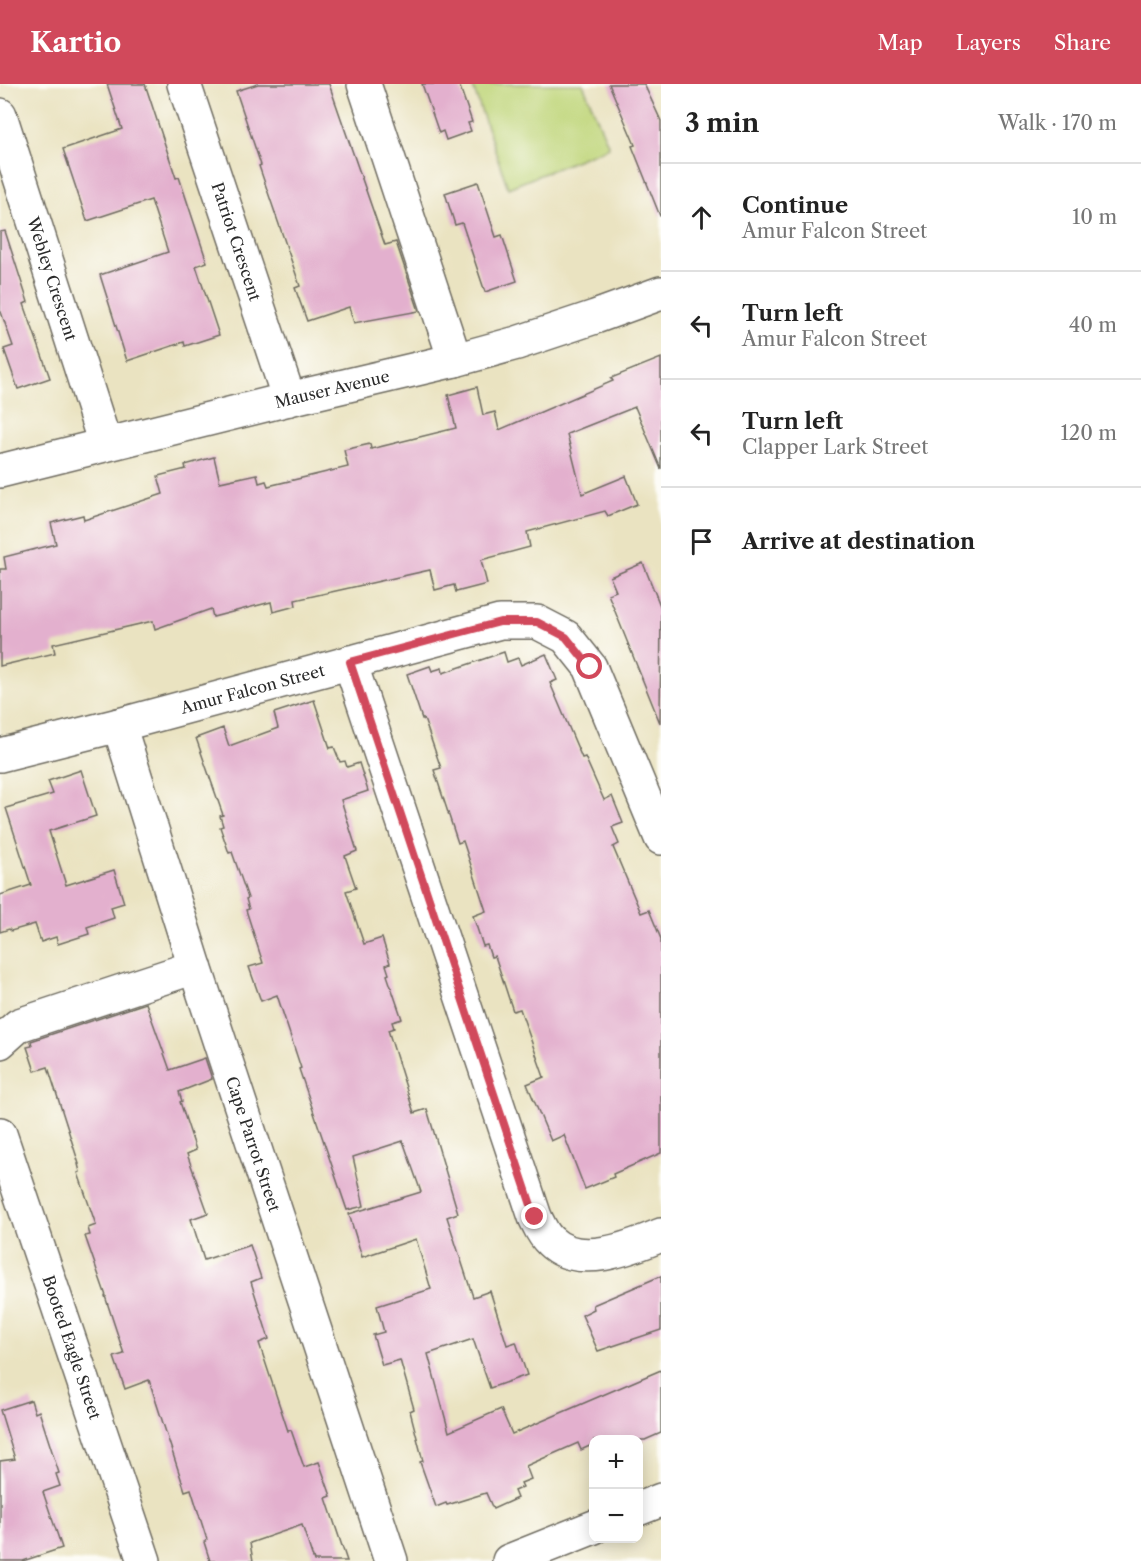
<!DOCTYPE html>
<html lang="en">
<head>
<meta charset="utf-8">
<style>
	body { margin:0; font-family:"Libre Caslon Text",serif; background:#f6f6f6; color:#222 }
	.controls { position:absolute; right:18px; bottom:18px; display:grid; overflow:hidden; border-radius:12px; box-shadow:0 3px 15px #0003 }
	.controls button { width:54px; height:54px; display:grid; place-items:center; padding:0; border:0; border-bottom:2px solid #e0e0e0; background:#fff; color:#222; font:30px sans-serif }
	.stop { position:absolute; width:18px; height:18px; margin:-14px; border:4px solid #d1495b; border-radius:50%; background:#fff }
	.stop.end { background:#d1495b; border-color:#fff; box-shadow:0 2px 6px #0008 }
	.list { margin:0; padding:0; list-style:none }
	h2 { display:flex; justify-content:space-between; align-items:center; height:78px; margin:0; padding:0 24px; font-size:26px }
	h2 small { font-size:20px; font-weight:400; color:#767676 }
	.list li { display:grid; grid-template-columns:39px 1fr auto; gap:18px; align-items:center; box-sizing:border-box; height:108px; padding:0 24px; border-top:2px solid #e0e0e0 }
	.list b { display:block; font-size:22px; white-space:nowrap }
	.list p { margin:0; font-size:20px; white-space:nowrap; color:#767676 }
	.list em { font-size:20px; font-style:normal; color:#767676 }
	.icon { flex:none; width:33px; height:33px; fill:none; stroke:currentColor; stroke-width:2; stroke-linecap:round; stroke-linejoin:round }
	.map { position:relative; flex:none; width:661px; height:1477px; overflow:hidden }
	header { display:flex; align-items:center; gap:36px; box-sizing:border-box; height:84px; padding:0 30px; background:#d1495b; color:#fff }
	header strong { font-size:28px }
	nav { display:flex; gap:33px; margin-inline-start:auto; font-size:21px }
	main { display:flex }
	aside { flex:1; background:#fff }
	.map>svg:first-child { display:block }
</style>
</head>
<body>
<header>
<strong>Kartio</strong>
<nav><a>Map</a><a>Layers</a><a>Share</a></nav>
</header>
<main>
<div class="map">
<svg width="661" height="1477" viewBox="0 0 661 1477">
	<rect width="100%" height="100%" fill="#fdfcf7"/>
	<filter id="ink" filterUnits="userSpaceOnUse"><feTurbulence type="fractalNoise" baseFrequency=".0167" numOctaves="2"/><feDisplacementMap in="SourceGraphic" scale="12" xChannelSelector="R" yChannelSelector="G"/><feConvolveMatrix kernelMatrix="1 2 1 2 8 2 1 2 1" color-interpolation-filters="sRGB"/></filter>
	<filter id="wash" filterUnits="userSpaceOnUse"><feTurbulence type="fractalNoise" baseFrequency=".008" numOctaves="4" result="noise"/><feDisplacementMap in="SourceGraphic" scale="24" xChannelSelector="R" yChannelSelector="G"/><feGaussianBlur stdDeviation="1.35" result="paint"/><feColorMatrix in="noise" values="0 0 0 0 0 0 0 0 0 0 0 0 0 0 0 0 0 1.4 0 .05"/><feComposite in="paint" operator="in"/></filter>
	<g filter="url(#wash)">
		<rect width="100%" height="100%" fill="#eae3c1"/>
		<path fill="#c0d67a" stroke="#768052" stroke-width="1.5" d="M 472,0 L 583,0 L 609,63 L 508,104 Z"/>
		<g id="blocks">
			<g fill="#e3b0ce">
				<path d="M 107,0 L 145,0 L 176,94 L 179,93 L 207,178 L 196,182 L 219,251 L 185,262 L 184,258 L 127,277 L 100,191 L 168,168 L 151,116 L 87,137 L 63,65 L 122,45 Z"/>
				<path d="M 258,0 L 329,0 L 385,161 L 396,158 L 419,227 L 354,239 L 349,223 L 307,237 L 295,204 L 300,202 L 259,82 L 261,81 L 236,7 Z"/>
				<path d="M 422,0 L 459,0 L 472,38 L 468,39 L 471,47 L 446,56 L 443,47 L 439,49 Z"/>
				<path d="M 609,0 L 644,0 L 661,37 L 661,132 L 660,132 L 632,62 L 635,61 Z"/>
				<path d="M 478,98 L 496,153 L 502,151 L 517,197 L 485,208 L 462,139 L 455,141 L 445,109 Z"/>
				<path d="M 5,147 L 28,218 L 24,220 L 50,294 L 18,305 L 4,265 L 13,262 L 1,228 L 0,228 L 0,148 Z"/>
				<path d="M 661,274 L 661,385 L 635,323 L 567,350 L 582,410 L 626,392 L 637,420 L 608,432 L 605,427 L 527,448 L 530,463 L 481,476 L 487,500 L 456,508 L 454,501 L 435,506 L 430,486 L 295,516 L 296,522 L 273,528 L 271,518 L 213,533 L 211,525 L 155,545 L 153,537 L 53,560 L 55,569 L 0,582 L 0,485 L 6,485 L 4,473 L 56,460 L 51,439 L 83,431 L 84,436 L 163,410 L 158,392 L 186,385 L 185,381 L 214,373 L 220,398 L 257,390 L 259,399 L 266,397 L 268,402 L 348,383 L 344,366 L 370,360 L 371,365 L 456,344 L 448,311 L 477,303 L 483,331 L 495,328 L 499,346 L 613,297 L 611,294 Z"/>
				<path d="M 643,479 L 661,524 L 660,639 L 608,510 L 616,507 L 610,493 Z"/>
				<path d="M 504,568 L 507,578 L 518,574 L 521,581 L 546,570 L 557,596 L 550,599 L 582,674 L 585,673 L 604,716 L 612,712 L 623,739 L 612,743 L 619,760 L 613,763 L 641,829 L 649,826 L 661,855 L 661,1069 L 613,1090 L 614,1093 L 585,1105 L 564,1051 L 551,1057 L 527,1000 L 544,993 L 520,925 L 513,927 L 495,872 L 491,873 L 487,861 L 483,862 L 473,832 L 486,827 L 463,757 L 458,759 L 434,686 L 441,684 L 424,635 L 422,635 L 407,590 L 430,582 L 432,587 L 442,584 L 443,589 Z"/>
				<path d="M 314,616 L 330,664 L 334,663 L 340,678 L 345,677 L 347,683 L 359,679 L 368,707 L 341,716 L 357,767 L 345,772 L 356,804 L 346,807 L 364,860 L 382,854 L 390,879 L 386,881 L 389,890 L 387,891 L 402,935 L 392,938 L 394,944 L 388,946 L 414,1029 L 427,1025 L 458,1129 L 447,1133 L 473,1213 L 490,1207 L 507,1261 L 516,1258 L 527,1291 L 490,1304 L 473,1255 L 428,1270 L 449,1348 L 501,1325 L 512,1350 L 661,1286 L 661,1349 L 645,1356 L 594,1356 L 594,1360 L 581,1366 L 578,1359 L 526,1382 L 531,1395 L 521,1399 L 523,1403 L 514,1407 L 517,1414 L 493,1425 L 486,1409 L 447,1421 L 446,1419 L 436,1423 L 420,1378 L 423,1377 L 410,1327 L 414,1325 L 400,1276 L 382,1281 L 373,1251 L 384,1248 L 377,1222 L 431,1205 L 416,1155 L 362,1173 L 349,1130 L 421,1108 L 403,1057 L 353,1073 L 364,1122 L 347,1126 L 299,985 L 301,984 L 277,911 L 261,917 L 249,883 L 263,879 L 246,826 L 249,825 L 246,815 L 248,814 L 232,768 L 229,769 L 220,743 L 223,742 L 220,732 L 223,731 L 196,654 L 223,644 L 229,662 L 278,644 L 274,629 Z"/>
				<path d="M 81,686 L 96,732 L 49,747 L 66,801 L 114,786 L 124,819 L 111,823 L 114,834 L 87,843 L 89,850 L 58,860 L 56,853 L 41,858 L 35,840 L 11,847 L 9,845 L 0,848 L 0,811 L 31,801 L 6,724 L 53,710 L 48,697 Z"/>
				<path d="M 146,919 L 170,986 L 205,974 L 212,995 L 179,1008 L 182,1017 L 180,1018 L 196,1066 L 187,1070 L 208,1129 L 191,1135 L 204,1176 L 250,1161 L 261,1194 L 251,1198 L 269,1255 L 259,1259 L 288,1347 L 291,1346 L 304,1383 L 319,1378 L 331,1412 L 326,1414 L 347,1477 L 314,1477 L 302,1441 L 250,1459 L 253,1477 L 210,1477 L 204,1458 L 207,1456 L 191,1405 L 185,1407 L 149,1296 L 125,1305 L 114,1273 L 124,1270 L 105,1212 L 106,1212 L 85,1152 L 90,1151 L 88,1144 L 96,1141 L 78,1089 L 80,1088 L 78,1080 L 79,1080 L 48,983 L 35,987 L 27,963 L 32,962 L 31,957 Z"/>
				<path d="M 661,1192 L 661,1246 L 598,1267 L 582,1231 L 594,1225 L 593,1221 Z"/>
				<path d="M 31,1316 L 35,1329 L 39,1327 L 59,1389 L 56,1390 L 60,1402 L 43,1408 L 62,1464 L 23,1477 L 0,1477 L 0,1377 L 15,1375 L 0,1326 Z"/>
			</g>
		</g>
	</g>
	<g filter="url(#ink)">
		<use href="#blocks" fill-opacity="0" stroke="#6e6b60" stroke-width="1.5"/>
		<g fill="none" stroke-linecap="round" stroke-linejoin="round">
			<defs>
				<g id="minor">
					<path id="s1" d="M 184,0 L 289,315"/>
					<path d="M 364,0 L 455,276"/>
					<path id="s2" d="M 0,31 L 105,360"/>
					<path id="s3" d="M 0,387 L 289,315 L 455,276 L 517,259 L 595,233 L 661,209"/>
					<path d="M 350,578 L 535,1133 C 539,1141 543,1151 550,1157 C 578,1185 630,1164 661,1151"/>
					<path id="s4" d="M 119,641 L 195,883 L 391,1477"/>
					<path id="s5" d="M 0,671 L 119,641 L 500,538 L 537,538 L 566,553 L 590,583 L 661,754"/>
					<path d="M 0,958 L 19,941 L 195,883"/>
					<path id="s6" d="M 0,1050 L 144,1477"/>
					<path d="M 638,1425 L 661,1416"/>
					<path d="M 509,1477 L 594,1443"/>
				</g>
			</defs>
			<use href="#minor" stroke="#6e6b60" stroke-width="36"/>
			<use href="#minor" stroke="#fff" stroke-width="33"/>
		</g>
	</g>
	<g fill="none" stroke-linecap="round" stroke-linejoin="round" filter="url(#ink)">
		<path stroke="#d1495b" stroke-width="8" d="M 535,1133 L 350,578 L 500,538 L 537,538 L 566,553 L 590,583"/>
	</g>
	<g text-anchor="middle" stroke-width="4.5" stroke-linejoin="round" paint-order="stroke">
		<g font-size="16" fill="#2b2b2b" stroke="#fdfcf7">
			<text dy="6" stroke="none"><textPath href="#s1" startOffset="166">Patriot Crescent</textPath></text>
			<text dy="6" stroke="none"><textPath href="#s2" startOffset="172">Webley Crescent</textPath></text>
			<text dy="6" stroke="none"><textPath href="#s3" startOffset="342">Mauser Avenue</textPath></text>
			<text dy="6" stroke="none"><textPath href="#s5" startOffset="261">Amur Falcon Street</textPath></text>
			<text dy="6" stroke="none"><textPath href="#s4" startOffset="440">Cape Parrot Street</textPath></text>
			<text dy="6" stroke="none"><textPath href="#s6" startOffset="225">Booted Eagle Street</textPath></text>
		</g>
	</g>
</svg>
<div class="controls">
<button>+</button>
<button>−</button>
</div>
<div class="stop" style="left:590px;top:583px"></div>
<div class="stop end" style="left:535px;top:1133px"></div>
</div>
<aside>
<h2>3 min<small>Walk · 170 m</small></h2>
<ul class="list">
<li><svg class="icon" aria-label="ahead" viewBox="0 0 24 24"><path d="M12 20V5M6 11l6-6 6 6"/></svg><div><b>Continue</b><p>Amur Falcon Street</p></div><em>10 m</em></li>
<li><svg class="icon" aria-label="left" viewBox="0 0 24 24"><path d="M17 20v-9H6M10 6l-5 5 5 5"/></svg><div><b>Turn left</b><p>Amur Falcon Street</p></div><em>40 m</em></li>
<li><svg class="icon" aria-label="left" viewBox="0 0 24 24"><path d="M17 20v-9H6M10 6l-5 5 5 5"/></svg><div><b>Turn left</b><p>Clapper Lark Street</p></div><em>120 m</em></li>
<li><svg class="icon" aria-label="arrive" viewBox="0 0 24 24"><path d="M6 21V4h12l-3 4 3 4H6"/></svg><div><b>Arrive at destination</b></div></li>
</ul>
</aside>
</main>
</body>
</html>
